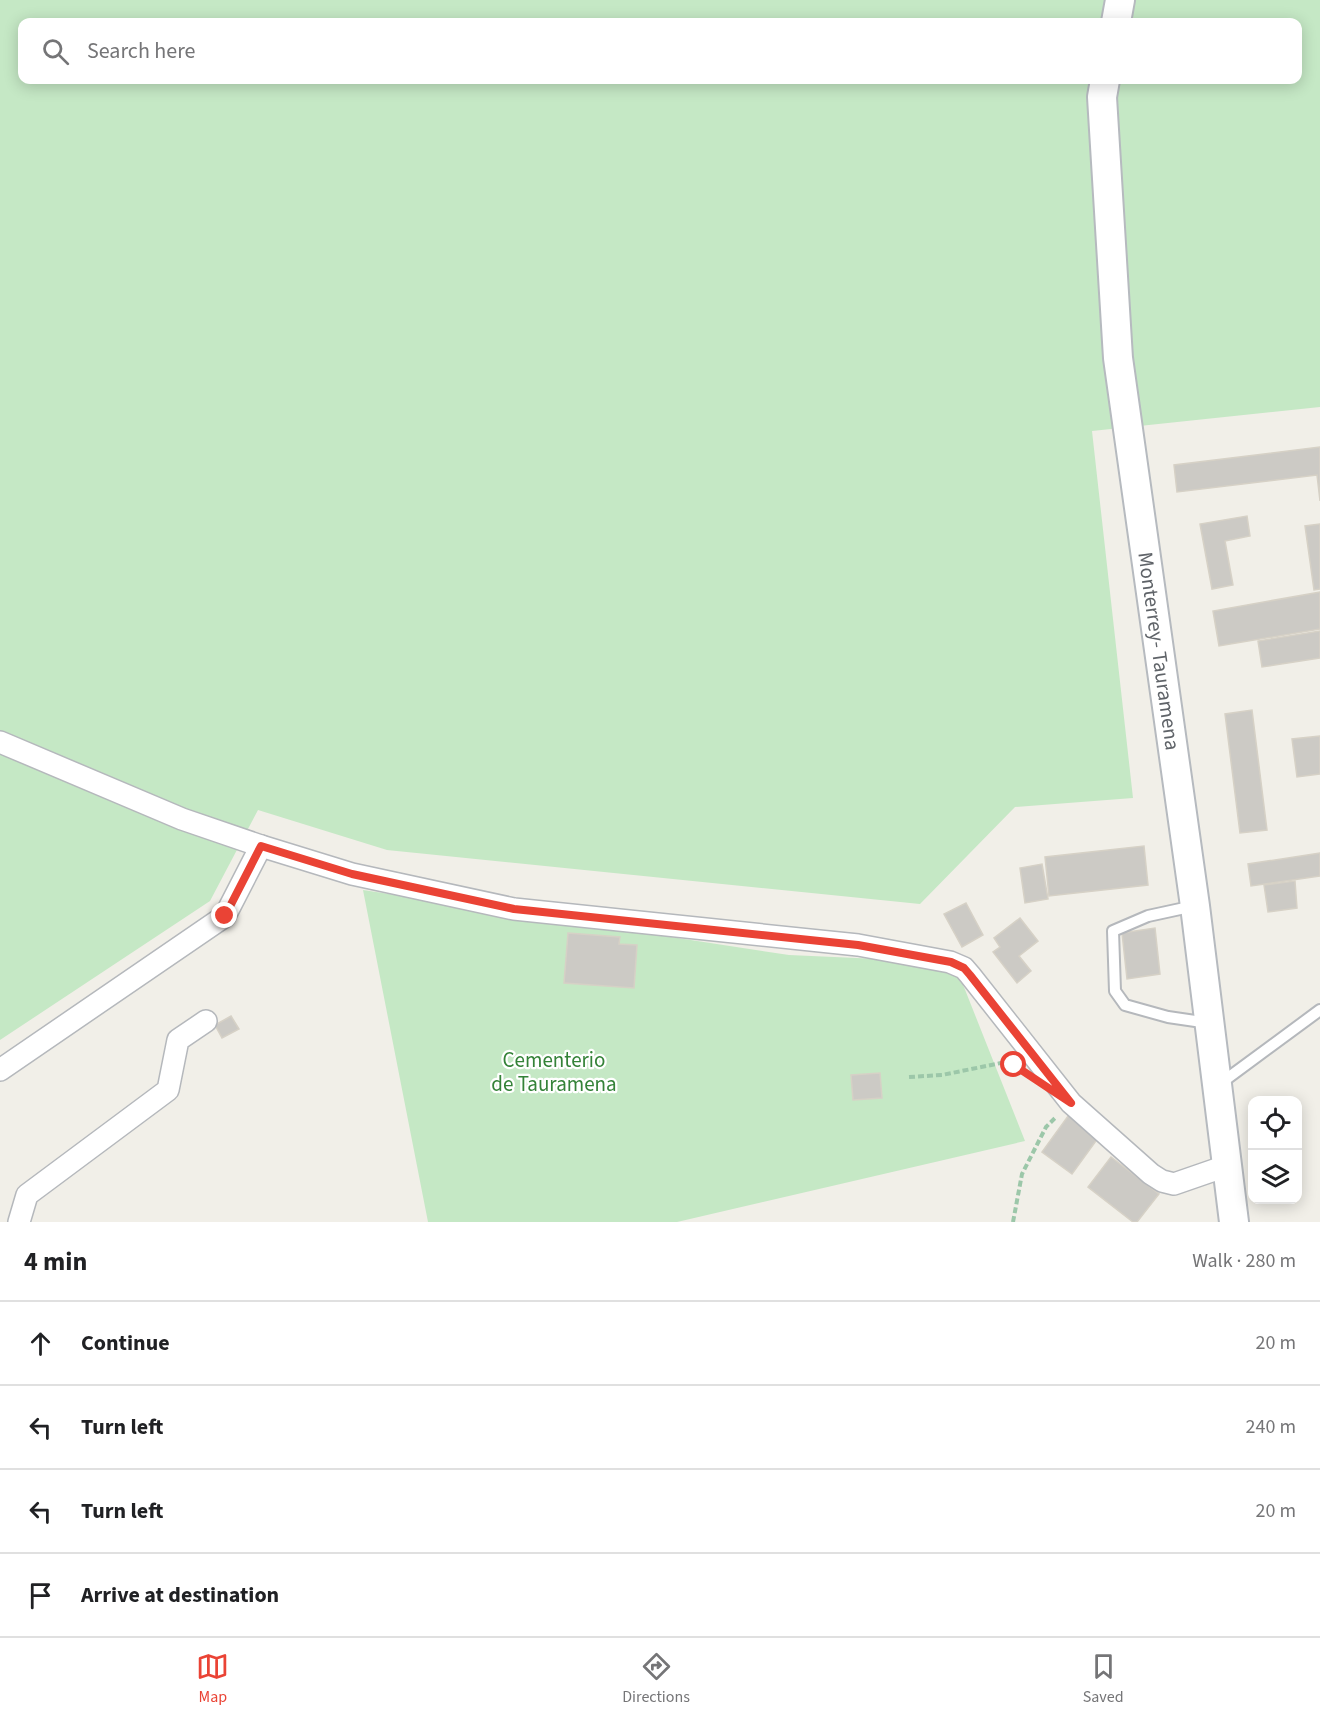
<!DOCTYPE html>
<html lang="en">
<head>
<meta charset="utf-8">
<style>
	body { margin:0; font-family:"Source Sans 3",sans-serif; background:#f6f6f6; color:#202124 }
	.controls { position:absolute; right:18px; bottom:18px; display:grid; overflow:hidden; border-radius:12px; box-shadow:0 3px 15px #0003 }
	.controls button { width:54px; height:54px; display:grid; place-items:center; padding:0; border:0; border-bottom:2px solid #e0e0e0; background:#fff; color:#202124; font:30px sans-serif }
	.stop { position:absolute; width:18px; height:18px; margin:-14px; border:4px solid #ea4335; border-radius:50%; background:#fff }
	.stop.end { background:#ea4335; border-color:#fff; box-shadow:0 2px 6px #0008 }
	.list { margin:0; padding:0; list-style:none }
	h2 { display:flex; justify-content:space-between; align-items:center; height:78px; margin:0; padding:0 24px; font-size:26px }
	h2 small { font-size:20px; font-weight:400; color:#757577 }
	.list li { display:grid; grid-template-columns:39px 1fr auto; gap:18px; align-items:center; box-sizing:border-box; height:84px; padding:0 24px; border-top:2px solid #e0e0e0 }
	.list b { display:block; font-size:22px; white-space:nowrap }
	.list em { font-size:20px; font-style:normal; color:#757577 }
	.icon { flex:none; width:33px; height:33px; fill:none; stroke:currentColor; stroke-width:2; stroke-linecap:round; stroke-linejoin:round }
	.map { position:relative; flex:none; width:1320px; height:1222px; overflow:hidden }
	.search { position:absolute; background:#fff; box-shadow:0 3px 15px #0003; left:18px; right:18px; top:18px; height:66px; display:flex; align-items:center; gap:15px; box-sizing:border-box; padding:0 21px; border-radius:12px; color:#757577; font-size:22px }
	.sheet { height:414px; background:#fff }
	nav { display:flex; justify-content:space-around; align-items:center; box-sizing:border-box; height:84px; border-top:2px solid #e0e0e0; background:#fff; font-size:16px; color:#757577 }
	nav a { display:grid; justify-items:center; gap:3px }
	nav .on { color:#ea4335 }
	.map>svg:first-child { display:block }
</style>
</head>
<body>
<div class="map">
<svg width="1320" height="1222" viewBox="0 0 1320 1222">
	<rect width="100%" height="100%" fill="#f1efe8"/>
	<g fill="#c5e8c5" fill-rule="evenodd">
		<path d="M 0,0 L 1320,0 L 1320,407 L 1092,431 L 1133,798 L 1015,807 L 920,904 L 387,850 L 258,810 L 210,901 L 0,1040 ZM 22,22 L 1298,22 L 1298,80 L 22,80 Z"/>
		<path d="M 363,890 L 789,955 L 924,961 L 958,972 L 1025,1141 L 677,1222 L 428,1222 Z"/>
	</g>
	<g fill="#cccac5" stroke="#d6d1c6" stroke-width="1.5">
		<path d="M 1320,447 L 1320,501 L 1317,475 L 1177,492 L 1174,465 Z"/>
		<path d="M 1247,516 L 1250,536 L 1225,541 L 1233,585 L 1212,589 L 1200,524 Z"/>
		<path d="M 1320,524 L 1320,589 L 1314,590 L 1305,526 Z"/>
		<path d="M 1320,592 L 1320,629 L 1219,646 L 1213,611 Z"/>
		<path d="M 1320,631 L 1320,658 L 1262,667 L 1258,641 Z"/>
		<path d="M 1252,710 L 1267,830 L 1240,833 L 1225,714 Z"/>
		<path d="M 1320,736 L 1320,774 L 1297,777 L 1292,739 Z"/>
		<path d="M 1144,846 L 1148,885 L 1049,896 L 1045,857 Z"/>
		<path d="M 1320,853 L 1320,876 L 1251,886 L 1248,864 Z"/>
		<path d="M 1042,864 L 1048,899 L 1025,903 L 1020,868 Z"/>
		<path d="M 1295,881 L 1297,908 L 1268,912 L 1264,885 Z"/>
		<path d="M 966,903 L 983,935 L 962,947 L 944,914 Z"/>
		<path d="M 1020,918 L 1038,941 L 1019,956 L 1031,971 L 1017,983 L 993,952 L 1000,947 L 994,938 Z"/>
		<path d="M 1155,928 L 1160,974 L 1127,979 L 1122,933 Z"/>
		<path d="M 568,933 L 620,937 L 619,944 L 637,945 L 634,988 L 564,983 Z"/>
		<path d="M 231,1016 L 239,1029 L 222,1038 L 215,1025 Z"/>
		<path d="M 880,1073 L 882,1098 L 853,1100 L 851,1075 Z"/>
		<path d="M 1071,1112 L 1101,1134 L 1072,1174 L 1042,1152 Z"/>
		<path d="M 1111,1157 L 1159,1194 L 1137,1222 L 1133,1222 L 1088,1187 Z"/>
	</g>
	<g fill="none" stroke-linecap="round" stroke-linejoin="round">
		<defs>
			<g id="service">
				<path d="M 1194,906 L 1148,916 L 1113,931 L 1115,991 L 1125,1005 L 1168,1017 L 1209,1023"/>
				<path d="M 1221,1083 L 1320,1010"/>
			</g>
			<g id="minor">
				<path d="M 0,742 L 182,819 L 261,846 L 352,874 L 514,909 L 858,945 L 950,962 L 964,968 L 970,975 L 1071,1103 L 1151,1174 L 1162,1181 L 1174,1184 L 1226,1166"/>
				<path d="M 0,1070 L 225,916 L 261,846"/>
				<path d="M 19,1222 L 27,1195 L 168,1090 L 178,1040 L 206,1021"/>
			</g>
			<g id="secondary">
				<path d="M 1116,22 L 1120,0"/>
				<path d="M 1105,80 L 1102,97 L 1118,358 L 1195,906 L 1234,1222"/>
			</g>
		</defs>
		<use href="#service" stroke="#b5b8bc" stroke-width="14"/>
		<use href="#minor" stroke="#b5b8bc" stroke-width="24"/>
		<use href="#secondary" stroke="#b6babf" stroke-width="32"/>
		<g stroke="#9cc7a9" stroke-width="4" stroke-dasharray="6 3" stroke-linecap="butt">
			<path d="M 909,1077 L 942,1075 L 1001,1063 L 1011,1065"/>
			<path d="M 1013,1222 L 1022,1174 L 1046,1127 L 1056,1117"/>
		</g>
		<use href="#service" stroke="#fff" stroke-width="10"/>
		<use href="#minor" stroke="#fff" stroke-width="21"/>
		<use href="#secondary" stroke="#fff" stroke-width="28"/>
	</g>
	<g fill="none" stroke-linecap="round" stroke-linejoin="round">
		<path stroke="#ea4335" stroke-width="8" d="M 225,916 L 261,846 L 352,874 L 514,909 L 858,945 L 951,962 L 964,968 L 970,975 L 1071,1103 L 1014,1065"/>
	</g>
	<g text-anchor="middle" stroke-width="4.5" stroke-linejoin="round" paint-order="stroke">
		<g font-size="21" fill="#5f6368" stroke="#fff">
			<text transform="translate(1159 651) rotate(82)" y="7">Monterrey- Tauramena</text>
		</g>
		<g font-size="21" fill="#348238" stroke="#fff">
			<text x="554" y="1067">Cementerio<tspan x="554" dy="24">de Tauramena</tspan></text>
		</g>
	</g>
</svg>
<div class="controls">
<button><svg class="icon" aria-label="locate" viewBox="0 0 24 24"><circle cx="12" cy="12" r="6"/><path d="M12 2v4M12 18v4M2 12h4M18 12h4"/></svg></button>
<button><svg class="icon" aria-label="layers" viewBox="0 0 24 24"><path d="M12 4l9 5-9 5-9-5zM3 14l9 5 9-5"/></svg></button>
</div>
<div class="stop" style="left:1014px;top:1065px"></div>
<div class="stop end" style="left:225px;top:916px"></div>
<div class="search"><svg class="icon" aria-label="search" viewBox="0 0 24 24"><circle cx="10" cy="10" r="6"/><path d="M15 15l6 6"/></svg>Search here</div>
</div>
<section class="sheet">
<h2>4 min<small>Walk · 280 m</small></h2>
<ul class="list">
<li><svg class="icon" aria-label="ahead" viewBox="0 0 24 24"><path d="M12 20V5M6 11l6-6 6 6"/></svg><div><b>Continue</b></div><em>20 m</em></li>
<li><svg class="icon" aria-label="left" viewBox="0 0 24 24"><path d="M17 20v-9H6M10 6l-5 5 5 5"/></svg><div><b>Turn left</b></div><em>240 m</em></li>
<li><svg class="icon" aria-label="left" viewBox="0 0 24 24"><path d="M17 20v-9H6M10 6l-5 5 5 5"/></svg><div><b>Turn left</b></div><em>20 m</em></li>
<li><svg class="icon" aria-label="arrive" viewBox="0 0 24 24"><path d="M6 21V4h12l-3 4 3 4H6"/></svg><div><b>Arrive at destination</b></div></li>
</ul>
</section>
<nav>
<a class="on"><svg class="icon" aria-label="map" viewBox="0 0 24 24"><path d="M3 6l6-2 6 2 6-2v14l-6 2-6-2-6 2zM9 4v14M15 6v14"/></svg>Map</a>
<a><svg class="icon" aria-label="directions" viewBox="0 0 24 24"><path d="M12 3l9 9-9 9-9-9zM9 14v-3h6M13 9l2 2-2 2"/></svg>Directions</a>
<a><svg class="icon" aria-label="saved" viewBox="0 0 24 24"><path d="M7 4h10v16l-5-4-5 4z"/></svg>Saved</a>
</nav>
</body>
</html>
